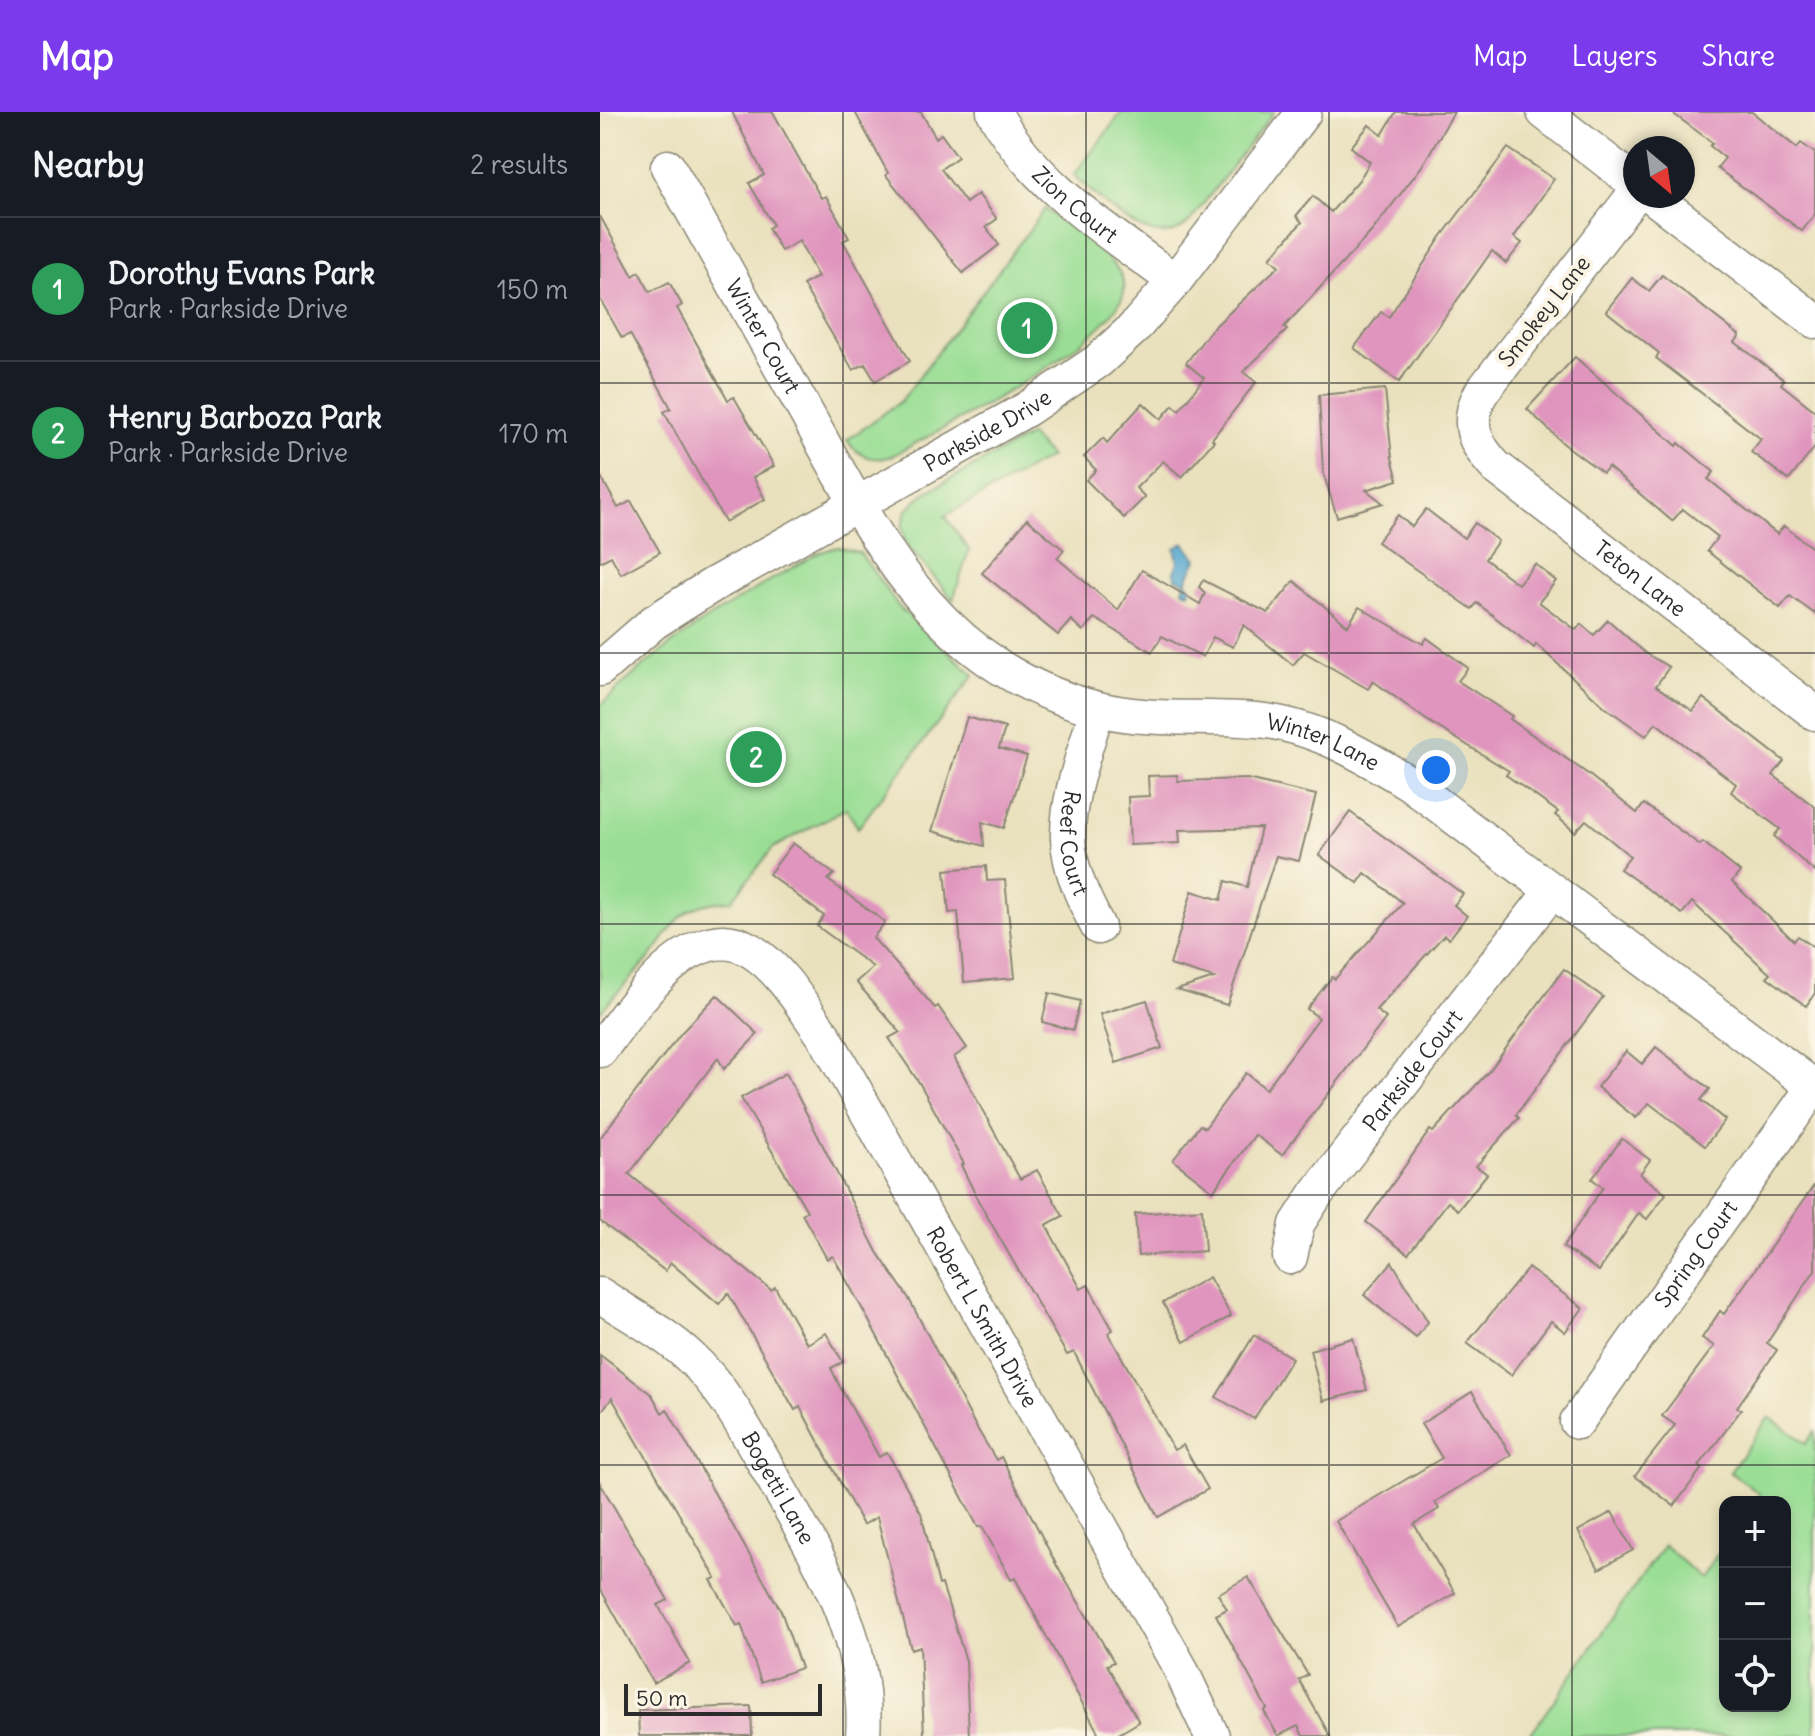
<!DOCTYPE html>
<html lang="en">
<head>
<meta charset="utf-8">
<style>
	body { margin:0; font-family:Delius,sans-serif; background:#20242c; color:#f1f3f6 }
	.controls { position:absolute; right:24px; bottom:24px; display:grid; overflow:hidden; border-radius:16px; box-shadow:0 4px 12px #0003 }
	.controls button { width:72px; height:72px; display:grid; place-items:center; padding:0; border:0; border-bottom:2px solid #363941; background:#171b24; color:#f1f3f6; font:40px sans-serif }
	.compass { position:absolute; left:1023px; top:24px; width:72px; height:72px; border-radius:50%; background:#171b24; box-shadow:0 4px 12px #0003; rotate:151deg }
	.scale { position:absolute; left:24px; bottom:20px; width:198px; box-sizing:border-box; padding-left:8px; border:4px solid #2b2b2b; border-top:0; font-size:22px; line-height:28px; white-space:nowrap; color:#2b2b2b; -webkit-text-stroke:6px #fcf5e5; paint-order:stroke }
	.you { position:absolute; left:836px; top:658px; width:28px; height:28px; margin:-20px; border:6px solid #fff; border-radius:50%; background:#1a73e8; box-shadow:0 0 0 12px #1a73e833 }
	.badge { display:grid; place-items:center; width:52px; height:52px; border-radius:50%; background:#7c3aed; color:#fff; font-size:26px; font-weight:700 }
	.pin { position:absolute; translate:-50% -50%; border:4px solid #fff; box-shadow:0 2px 8px #0006 }
	.list { margin:0; padding:0; list-style:none }
	h2 { display:flex; justify-content:space-between; align-items:center; height:104px; margin:0; padding:0 32px; font-size:34px }
	h2 small { font-size:26px; font-weight:400; color:#9ea1a6 }
	.list li { display:grid; grid-template-columns:52px 1fr auto; gap:24px; align-items:center; box-sizing:border-box; height:144px; padding:0 32px; border-top:2px solid #363941 }
	.list b { display:block; font-size:30px; white-space:nowrap }
	.list p { margin:0; font-size:26px; white-space:nowrap; color:#9ea1a6 }
	.list em { font-size:26px; font-style:normal; color:#9ea1a6 }
	.icon { flex:none; width:44px; height:44px; fill:none; stroke:currentColor; stroke-width:2; stroke-linecap:round; stroke-linejoin:round }
	.map { position:relative; flex:none; width:1215px; height:1624px; overflow:hidden }
	header { display:flex; align-items:center; gap:48px; box-sizing:border-box; height:112px; padding:0 40px; background:#7c3aed; color:#fff }
	header strong { font-size:38px }
	nav { display:flex; gap:44px; margin-inline-start:auto; font-size:28px }
	main { display:flex }
	aside { flex:1; background:#171b24 }
	.map>svg:first-child { display:block }
</style>
</head>
<body>
<header>
<strong>Map</strong>
<nav><a>Map</a><a>Layers</a><a>Share</a></nav>
</header>
<main>
<aside>
<h2>Nearby<small>2 results</small></h2>
<ul class="list">
<li><span class="badge" style="background:#2e9e5b">1</span><div><b>Dorothy Evans Park</b><p>Park · Parkside Drive</p></div><em>150 m</em></li>
<li><span class="badge" style="background:#2e9e5b">2</span><div><b>Henry Barboza Park</b><p>Park · Parkside Drive</p></div><em>170 m</em></li>
</ul>
</aside>
<div class="map">
<svg width="1215" height="1624" viewBox="0 0 1215 1624">
	<rect width="100%" height="100%" fill="#fcf5e5"/>
	<filter id="ink" filterUnits="userSpaceOnUse"><feTurbulence type="fractalNoise" baseFrequency=".0125" numOctaves="2"/><feDisplacementMap in="SourceGraphic" scale="16" xChannelSelector="R" yChannelSelector="G"/><feConvolveMatrix kernelMatrix="1 2 1 2 8 2 1 2 1" color-interpolation-filters="sRGB"/></filter>
	<filter id="wash" filterUnits="userSpaceOnUse"><feTurbulence type="fractalNoise" baseFrequency=".006" numOctaves="4" result="noise"/><feDisplacementMap in="SourceGraphic" scale="32" xChannelSelector="R" yChannelSelector="G"/><feGaussianBlur stdDeviation="1.8" result="paint"/><feColorMatrix in="noise" values="0 0 0 0 0 0 0 0 0 0 0 0 0 0 0 0 0 1.4 0 .05"/><feComposite in="paint" operator="in"/></filter>
	<g filter="url(#wash)">
		<rect width="100%" height="100%" fill="#e9e1bd"/>
		<g fill="#9ade95" stroke="#628460" stroke-width="2">
			<path d="M 522,0 L 674,0 L 590,109 C 555,147 502,88 474,63 Z"/>
			<path d="M 445,97 C 467,114 519,145 524,172 C 533,222 335,320 294,343 C 275,351 258,345 247,328 L 301,289 Z"/>
			<path d="M 430,323 L 450,345 L 345,404 L 369,438 L 353,488 L 306,431 L 302,415 L 306,399 L 323,382 Z"/>
			<path d="M 237,435 L 260,441 L 299,495 L 374,563 L 258,716 L 246,696 L 173,736 L 131,789 C 78,790 75,815 46,850 C 31,867 14,883 0,901 L 0,594 C 70,524 134,489 218,441 Z"/>
			<path d="M 1169,1305 L 1206,1331 L 1215,1319 L 1215,1624 L 929,1624 L 1064,1433 L 1101,1466 L 1125,1432 L 1125,1594 L 1185,1594 L 1185,1390 L 1155,1390 L 1160,1382 L 1130,1360 Z"/>
		</g>
		<path fill="#54a8d0" stroke="#406a7e" stroke-width="2" d="M 584,431 L 597,447 L 586,470 L 591,475 L 589,481 L 583,478 L 585,470 L 576,466 L 574,460 L 578,450 L 575,436 Z"/>
		<g id="blocks">
			<g fill="#e095be">
				<path d="M 132,0 L 173,0 L 221,86 L 226,84 L 249,126 L 243,129 L 310,249 L 275,269 L 265,252 L 253,258 L 203,173 L 218,165 L 199,129 L 181,139 L 168,116 L 173,113 L 149,71 L 164,63 Z"/>
				<path d="M 255,0 L 321,0 L 336,26 L 341,22 L 358,45 L 341,57 L 366,91 L 378,82 L 397,107 L 386,115 L 399,133 L 363,161 L 286,63 L 288,61 Z"/>
				<path d="M 796,0 L 854,0 L 822,54 L 772,119 L 684,215 L 687,218 L 643,260 L 656,270 L 612,327 L 614,329 L 582,365 L 563,349 L 536,376 L 545,385 L 524,406 L 486,368 L 496,358 L 484,345 L 503,326 L 507,331 L 543,291 L 561,307 L 573,293 L 579,298 L 604,266 L 586,251 L 611,218 L 679,154 L 670,146 L 702,110 L 696,104 L 713,84 L 731,100 L 759,68 L 770,50 L 751,35 L 769,13 L 782,23 Z"/>
				<path d="M 1071,0 L 1152,0 L 1197,36 L 1201,31 L 1215,41 L 1215,102 L 1202,119 L 1117,56 L 1125,46 L 1110,34 L 1113,31 Z"/>
				<path d="M 908,36 L 954,67 L 914,125 L 922,131 L 906,151 L 892,139 L 799,270 L 754,236 L 781,200 L 789,205 L 841,125 Z"/>
				<path d="M 0,104 L 33,164 L 39,160 L 50,180 L 69,170 L 82,193 L 77,196 L 128,288 L 134,285 L 174,354 L 153,365 L 165,387 L 125,410 L 64,300 L 71,296 L 30,222 L 22,226 L 0,187 Z"/>
				<path d="M 1062,163 L 1140,224 L 1135,230 L 1184,268 L 1181,272 L 1215,299 L 1215,335 L 1189,368 L 1151,340 L 1161,327 L 1056,246 L 1059,241 L 1006,199 L 1032,166 L 1049,179 Z"/>
				<path d="M 975,245 L 1077,334 L 1079,331 L 1114,360 L 1108,367 L 1177,422 L 1184,414 L 1215,438 L 1215,502 L 1190,484 L 1180,496 L 1107,439 L 1118,425 L 1083,397 L 1072,409 L 1008,355 L 1003,361 L 964,332 L 927,297 Z"/>
				<path d="M 785,277 L 792,346 L 798,368 L 766,378 L 783,391 L 737,405 L 723,360 L 719,283 Z"/>
				<path d="M 0,363 L 18,396 L 31,389 L 60,440 L 21,462 L 11,444 L 0,450 Z"/>
				<path d="M 826,397 L 864,426 L 875,411 L 898,429 L 885,447 L 918,472 L 935,452 L 956,469 L 939,490 L 976,518 L 981,512 L 994,523 L 1008,508 L 1045,541 L 1069,555 L 1056,574 L 1093,599 L 1103,586 L 1184,649 L 1173,663 L 1215,695 L 1215,760 L 1174,724 L 1180,717 L 1131,680 L 1136,672 L 1056,611 L 1046,624 L 1006,596 L 936,532 L 934,536 L 877,491 L 872,497 L 777,430 L 798,403 L 812,415 Z"/>
				<path d="M 427,407 L 464,438 L 457,446 L 518,498 L 542,458 L 600,492 L 605,481 L 599,475 L 603,468 L 668,501 L 694,469 L 748,514 L 759,495 L 823,532 L 827,526 L 868,556 L 858,569 L 912,604 L 910,607 L 988,662 L 1037,701 L 1044,692 L 1100,733 L 1103,730 L 1140,760 L 1132,770 L 1194,829 L 1198,824 L 1215,836 L 1215,881 L 1206,894 L 1167,865 L 1170,862 L 1092,790 L 1082,802 L 1020,757 L 1030,744 L 986,708 L 975,720 L 955,703 L 958,700 L 906,663 L 909,659 L 828,609 L 773,569 L 768,577 L 704,540 L 693,553 L 644,513 L 633,535 L 613,525 L 603,545 L 562,524 L 552,540 L 494,506 L 483,519 L 471,508 L 458,523 L 382,461 Z"/>
				<path d="M 367,605 L 405,616 L 399,636 L 427,644 L 404,716 L 382,710 L 384,734 L 332,719 Z"/>
				<path d="M 577,663 L 578,669 L 647,667 L 716,683 L 699,749 L 676,744 L 627,893 L 577,878 L 614,866 L 570,853 L 592,779 L 621,788 L 626,769 L 647,775 L 661,716 L 579,718 L 580,731 L 530,733 L 528,685 L 549,684 L 548,664 Z"/>
				<path d="M 750,700 L 863,782 L 854,793 L 867,804 L 849,827 L 844,823 L 776,898 L 786,906 L 682,1043 L 655,1023 L 613,1079 L 573,1048 L 600,1013 L 605,1016 L 646,961 L 666,977 L 719,906 L 707,897 L 732,865 L 735,867 L 803,791 L 765,761 L 758,771 L 719,743 Z"/>
				<path d="M 193,731 L 234,762 L 228,768 L 285,810 L 273,826 L 335,896 L 338,894 L 367,936 L 354,945 L 384,1001 L 420,1067 L 437,1058 L 463,1104 L 446,1113 L 481,1177 L 488,1173 L 513,1218 L 508,1221 L 574,1338 L 583,1333 L 608,1377 L 558,1405 L 474,1240 L 467,1243 L 379,1090 L 361,1053 L 364,1052 L 320,972 L 289,926 L 300,920 L 256,870 L 273,855 L 217,814 L 224,804 L 169,762 Z"/>
				<path d="M 386,754 L 387,769 L 405,768 L 415,866 L 364,870 L 358,800 L 349,801 L 345,758 Z"/>
				<path d="M 964,857 L 1003,885 L 916,1003 L 919,1006 L 876,1054 L 887,1062 L 858,1098 L 848,1090 L 808,1142 L 766,1110 L 830,1018 L 833,1020 L 890,958 Z"/>
				<path d="M 449,881 L 480,889 L 473,918 L 442,910 Z"/>
				<path d="M 117,883 L 158,922 L 124,957 L 118,946 L 29,1062 L 171,1178 L 175,1175 L 207,1232 L 226,1221 L 243,1250 L 231,1256 L 239,1273 L 279,1345 L 287,1340 L 321,1401 L 339,1473 L 342,1472 L 366,1549 L 369,1624 L 324,1624 L 320,1534 L 311,1537 L 277,1405 L 263,1413 L 200,1295 L 195,1298 L 128,1181 L 119,1192 L 71,1151 L 65,1159 L 0,1109 L 0,1026 L 82,920 Z"/>
				<path d="M 547,888 L 562,936 L 516,951 L 500,902 Z"/>
				<path d="M 1056,935 L 1110,977 L 1101,988 L 1125,1008 L 1105,1034 L 1049,991 L 1036,1006 L 997,975 L 1026,939 L 1042,952 Z"/>
				<path d="M 186,961 L 277,1140 L 308,1185 L 375,1313 L 396,1348 L 401,1345 L 457,1454 L 514,1550 L 507,1553 L 539,1610 L 515,1624 L 500,1624 L 415,1466 L 411,1468 L 382,1414 L 378,1415 L 268,1207 L 233,1144 L 227,1147 L 202,1102 L 207,1099 L 141,986 Z"/>
				<path d="M 1022,1027 L 1050,1048 L 1040,1062 L 1066,1082 L 1047,1107 L 1039,1101 L 999,1159 L 963,1135 L 1003,1075 L 992,1067 Z"/>
				<path d="M 1215,1072 L 1215,1158 L 1167,1231 L 1177,1238 L 1137,1295 L 1141,1298 L 1099,1354 L 1102,1356 L 1074,1394 L 1035,1364 L 1075,1313 L 1062,1304 L 1114,1234 L 1102,1226 L 1120,1199 L 1124,1202 Z"/>
				<path d="M 602,1097 L 605,1139 L 538,1144 L 535,1102 Z"/>
				<path d="M 792,1150 L 828,1210 L 816,1226 L 764,1183 Z"/>
				<path d="M 928,1156 L 983,1196 L 965,1220 L 951,1209 L 911,1263 L 867,1231 Z"/>
				<path d="M 609,1165 L 631,1204 L 584,1230 L 563,1191 Z"/>
				<path d="M 654,1223 L 692,1246 L 654,1307 L 616,1285 Z"/>
				<path d="M 753,1226 L 767,1278 L 723,1289 L 710,1238 Z"/>
				<path d="M 0,1243 L 52,1283 L 62,1301 L 67,1297 L 181,1499 L 201,1556 L 161,1570 L 141,1512 L 137,1514 L 111,1468 L 116,1466 L 12,1286 L 0,1301 Z"/>
				<path d="M 872,1280 L 911,1343 L 835,1390 L 839,1397 L 814,1412 L 855,1481 L 798,1515 L 736,1409 L 842,1346 L 821,1312 Z"/>
				<path d="M 0,1371 L 68,1488 L 58,1493 L 90,1551 L 53,1571 L 0,1476 Z"/>
				<path d="M 1012,1400 L 1033,1438 L 999,1457 L 978,1419 Z"/>
				<path d="M 648,1465 L 708,1563 L 699,1568 L 730,1624 L 703,1624 L 698,1614 L 678,1624 L 664,1599 L 667,1597 L 616,1503 L 627,1497 L 618,1482 Z"/>
				<path d="M 151,1594 L 152,1624 L 39,1624 L 38,1598 Z"/>
			</g>
		</g>
	</g>
	<g filter="url(#ink)">
		<use href="#blocks" fill-opacity="0" stroke="#8a8674" stroke-width="2"/>
		<g fill="none" stroke-linecap="round" stroke-linejoin="round">
			<defs>
				<g id="minor">
					<path id="s1" d="M 394,0 C 435,75 508,119 575,169"/>
					<path d="M 944,0 L 1035,71"/>
					<path id="s2" d="M 68,55 C 111,132 155,209 198,286 C 274,422 332,555 498,597 C 554,611 609,602 666,609 C 718,616 765,644 809,671 L 1214,975"/>
					<path id="s3" d="M 1035,82 L 881,281 C 865,310 874,332 896,355 L 1215,601"/>
					<path d="M 1052,84 L 1215,209"/>
					<path id="s4" d="M 0,557 L 54,510 L 111,474 L 427,297 L 498,249 L 533,217 L 575,169 L 704,0"/>
					<path id="s5" d="M 497,597 C 486,637 467,684 468,726 C 469,757 484,788 498,815"/>
					<path id="s6" d="M 0,938 C 30,899 91,802 150,838 C 182,857 204,897 226,927 L 579,1554 L 612,1624"/>
					<path id="s7" d="M 690,1145 L 697,1112 L 717,1081 L 951,780"/>
					<path id="s8" d="M 0,1183 C 30,1203 63,1220 90,1245 C 124,1276 146,1319 169,1359 C 216,1442 270,1525 263,1624"/>
					<path id="s9" d="M 977,1310 L 1215,973"/>
				</g>
			</defs>
			<use href="#minor" stroke="#8a8674" stroke-width="37"/>
			<use href="#minor" stroke="#fff" stroke-width="34"/>
		</g>
	</g>
	<path fill="none" stroke="#2b2b2b" stroke-width="2" stroke-opacity="0.55" d="M 243,0 L 243,1624M 486,0 L 486,1624M 729,0 L 729,1624M 972,0 L 972,1624M 0,271 L 1215,271M 0,541 L 1215,541M 0,812 L 1215,812M 0,1083 L 1215,1083M 0,1353 L 1215,1353"/>
	<g text-anchor="middle" stroke-width="8" stroke-linejoin="round" paint-order="stroke">
		<g font-size="22" fill="#2b2b2b" stroke="#fcf5e5">
			<text dy="8" stroke="none"><textPath href="#s1" startOffset="124">Zion Court</textPath></text>
			<text transform="translate(944 199) rotate(-52)" y="8">Smokey Lane</text>
			<text dy="8" stroke="none"><textPath href="#s2" startOffset="194">Winter Court</textPath></text>
			<text dy="8" stroke="none"><textPath href="#s4" startOffset="456">Parkside Drive</textPath></text>
			<text dy="8" stroke="none"><textPath href="#s3" startOffset="516">Teton Lane</textPath></text>
			<text dy="8" stroke="none"><textPath href="#s2" startOffset="942">Winter Lane</textPath></text>
			<text dy="8" stroke="none"><textPath href="#s5" startOffset="138">Reef Court</textPath></text>
			<text dy="8" stroke="none"><textPath href="#s7" startOffset="226">Parkside Court</textPath></text>
			<text dy="8" stroke="none"><textPath href="#s9" startOffset="206">Spring Court</textPath></text>
			<text dy="8" stroke="none"><textPath href="#s6" startOffset="634">Robert L Smith Drive</textPath></text>
			<text dy="8" stroke="none"><textPath href="#s8" startOffset="268">Bogetti Lane</textPath></text>
		</g>
	</g>
</svg>
<div class="controls">
<button>+</button>
<button>−</button>
<button><svg class="icon" aria-label="locate" viewBox="0 0 24 24"><circle cx="12" cy="12" r="6"/><path d="M12 2v4M12 18v4M2 12h4M18 12h4"/></svg></button>
</div>
<svg class="compass" viewBox="-18 -18 36 36"><path d="M0-13l5 13h-10z" fill="#e53935"/><path d="M0 13l5-13h-10z" fill="#9ea1a6"/></svg>
<div class="scale">50 m</div>
<div class="you"></div>
<div class="pin badge" style="left:427px;top:216px;background:#2e9e5b">1</div>
<div class="pin badge" style="left:156px;top:645px;background:#2e9e5b">2</div>
</div>
</main>
</body>
</html>
